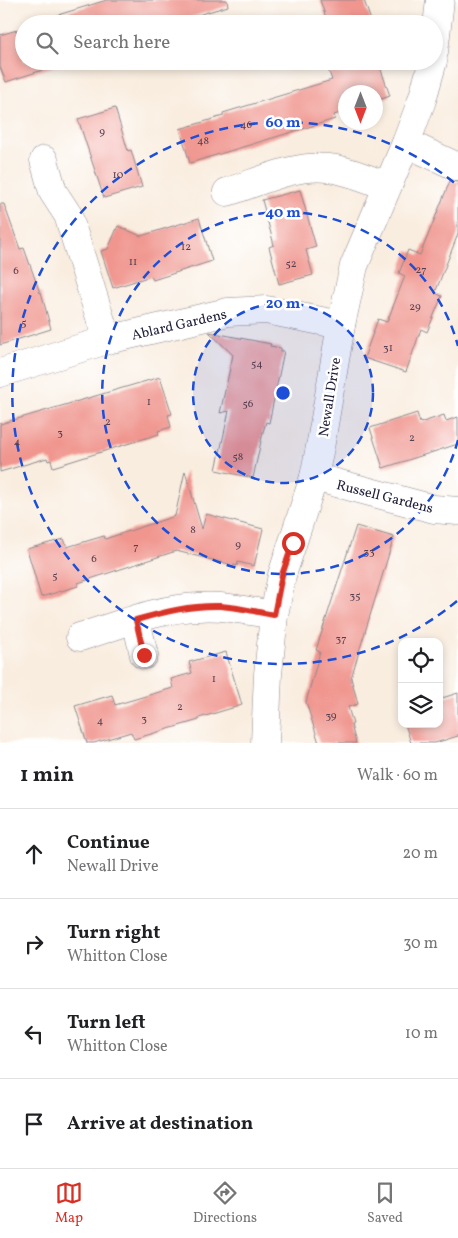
<!DOCTYPE html>
<html lang="en">
<head>
<meta charset="utf-8">
<style>
	body { margin:0; font-family:Vollkorn,serif; background:#f2f2f2; color:#202124 }
	.controls { position:absolute; right:15px; bottom:15px; display:grid; overflow:hidden; border-radius:10px; box-shadow:0 2px 8px #0003 }
	.controls button { width:45px; height:45px; display:grid; place-items:center; padding:0; border:0; border-bottom:1px solid #e0e0e0; background:#fff; color:#202124; font:25px sans-serif }
	.compass { position:absolute; left:338px; top:85px; width:45px; height:45px; border-radius:50%; background:#fff; box-shadow:0 2px 8px #0003; rotate:180deg }
	.stop { position:absolute; width:15px; height:15px; margin:-11px; border:4px solid #d93025; border-radius:50%; background:#fff }
	.stop.end { background:#d93025; border-color:#fff; box-shadow:0 1px 5px #0008 }
	.list { margin:0; padding:0; list-style:none }
	h2 { display:flex; justify-content:space-between; align-items:center; height:65px; margin:0; padding:0 20px; font-size:21px }
	h2 small { font-size:16px; font-weight:400; color:#757577 }
	.list li { display:grid; grid-template-columns:32px 1fr auto; gap:15px; align-items:center; box-sizing:border-box; height:90px; padding:0 20px; border-top:1px solid #e0e0e0 }
	.list b { display:block; font-size:19px; white-space:nowrap }
	.list p { margin:0; font-size:16px; white-space:nowrap; color:#757577 }
	.list em { font-size:16px; font-style:normal; color:#757577 }
	.icon { flex:none; width:28px; height:28px; fill:none; stroke:currentColor; stroke-width:2; stroke-linecap:round; stroke-linejoin:round }
	.map { position:relative; flex:none; width:458px; height:743px; overflow:hidden }
	.search { position:absolute; background:#fff; box-shadow:0 2px 8px #0003; left:15px; right:15px; top:15px; height:55px; display:flex; align-items:center; gap:12px; box-sizing:border-box; padding:0 18px; border-radius:28px; color:#757577; font-size:19px }
	.sheet { height:425px; background:#fff }
	nav { display:flex; justify-content:space-around; align-items:center; box-sizing:border-box; height:70px; border-top:1px solid #e0e0e0; background:#fff; font-size:14px; color:#757577 }
	nav a { display:grid; justify-items:center; gap:2px }
	nav .on { color:#d93025 }
	.map>svg:first-child { display:block }
</style>
</head>
<body>
<div class="map">
<svg width="458" height="743" viewBox="0 0 458 743">
	<rect width="100%" height="100%" fill="#fff"/>
	<filter id="ink" filterUnits="userSpaceOnUse"><feTurbulence type="fractalNoise" baseFrequency=".02" numOctaves="2"/><feDisplacementMap in="SourceGraphic" scale="10" xChannelSelector="R" yChannelSelector="G"/><feConvolveMatrix kernelMatrix="1 2 1 2 8 2 1 2 1" color-interpolation-filters="sRGB"/></filter>
	<filter id="wash" filterUnits="userSpaceOnUse"><feTurbulence type="fractalNoise" baseFrequency=".0096" numOctaves="4" result="noise"/><feDisplacementMap in="SourceGraphic" scale="20" xChannelSelector="R" yChannelSelector="G"/><feGaussianBlur stdDeviation="1.12" result="paint"/><feColorMatrix in="noise" values="0 0 0 0 0 0 0 0 0 0 0 0 0 0 0 0 0 1.4 0 .05"/><feComposite in="paint" operator="in"/></filter>
	<g filter="url(#wash)">
		<rect width="100%" height="100%" fill="#f9eddf"/>
		<g id="blocks">
			<g fill="#f0968f">
				<path d="M 107,0 L 227,0 L 228,6 L 185,19 L 186,24 L 37,24 L 48,20 L 48,18 Z"/>
				<path d="M 320,0 L 364,0 L 372,24 L 328,24 Z"/>
				<path d="M 24,28 L 24,61 L 64,61 L 64,63 L 6,82 L 0,67 L 0,35 Z"/>
				<path d="M 325,61 L 378,61 L 390,96 L 376,101 L 376,92 L 346,92 L 346,111 L 334,115 L 335,119 L 190,163 L 180,129 L 223,116 L 223,113 L 332,80 Z"/>
				<path d="M 115,108 L 128,151 L 131,150 L 142,187 L 104,198 L 78,119 Z"/>
				<path d="M 450,181 L 458,182 L 458,234 L 435,293 L 442,296 L 427,332 L 421,329 L 406,372 L 364,358 L 378,319 L 387,322 L 405,276 L 399,273 L 408,250 L 420,255 Z"/>
				<path d="M 300,190 L 316,247 L 306,250 L 313,275 L 279,284 L 269,247 L 274,245 L 262,200 Z"/>
				<path d="M 0,204 L 4,204 L 20,249 L 24,248 L 40,293 L 41,292 L 51,329 L 0,345 Z"/>
				<path d="M 199,218 L 212,261 L 153,280 L 151,276 L 113,288 L 101,251 L 108,249 L 118,226 L 141,236 Z"/>
				<path d="M 209,332 L 271,344 L 270,346 L 281,348 L 281,351 L 284,351 L 269,423 L 266,422 L 263,432 L 253,478 L 216,470 L 229,411 L 220,413 L 233,355 Z"/>
				<path d="M 160,377 L 172,414 L 168,415 L 171,427 L 158,431 L 159,434 L 53,467 L 51,460 L 48,461 L 47,458 L 0,472 L 0,424 Z"/>
				<path d="M 417,413 L 420,423 L 444,415 L 446,421 L 458,417 L 458,444 L 383,468 L 370,428 Z"/>
				<path d="M 185,471 L 202,529 L 206,514 L 263,529 L 254,566 L 238,562 L 237,566 L 176,551 L 78,583 L 78,586 L 41,597 L 27,549 L 64,539 L 67,547 L 104,536 L 105,539 L 175,516 Z"/>
				<path d="M 356,526 L 394,537 L 351,678 L 358,704 L 348,707 L 353,724 L 351,725 L 356,743 L 319,743 L 306,702 L 320,652 L 316,650 Z"/>
				<path d="M 226,652 L 242,705 L 199,718 L 199,720 L 134,739 L 131,732 L 94,743 L 87,743 L 75,706 L 112,695 L 115,705 L 173,688 L 171,679 L 192,673 L 189,662 Z"/>
				<path d="M 458,693 L 458,736 L 435,743 L 411,743 L 405,724 L 439,724 L 439,699 Z"/>
			</g>
		</g>
	</g>
	<g filter="url(#ink)">
		<use href="#blocks" fill-opacity="0" stroke="#8e888d" stroke-width="1"/>
		<g fill="none" stroke-linecap="round" stroke-linejoin="round">
			<defs>
				<g id="minor">
					<path d="M 434,52 L 440,0"/>
					<path d="M 406,143 L 458,167"/>
					<path d="M 44,160 L 53,192 L 68,215 L 107,340"/>
					<path d="M 227,192 C 259,182 294,164 328,168 C 348,170 368,179 387,186"/>
					<path d="M 0,373 L 107,340 L 228,312 L 266,310 L 341,325"/>
					<path d="M 314,477 L 434,509 L 458,511"/>
					<path d="M 136,620 L 144,655"/>
					<path d="M 80,637 C 117,626 159,608 198,607 C 224,605 249,611 274,615"/>
					<path d="M 265,743 L 268,674 L 274,615 L 282,575 L 314,477 L 321,442 L 341,325 L 354,266 L 406,143 L 422,100 L 433,61"/>
				</g>
			</defs>
			<use href="#minor" stroke="#8e888d" stroke-width="29"/>
			<use href="#minor" stroke="#fff" stroke-width="28"/>
		</g>
	</g>
	<g fill="none" stroke-linecap="round" stroke-linejoin="round" filter="url(#ink)">
		<path stroke="#d93025" stroke-width="6" d="M 144,655 L 136,620 C 164,612 191,605 220,606 C 238,607 257,612 274,615 L 282,575 L 293,543"/>
	</g>
	<circle cx="283" cy="393" r="90" fill="#1d4ed8" fill-opacity=".12"/>
	<g fill="none" stroke="#1d4ed8" stroke-width="2.5" stroke-dasharray="9 6">
		<circle cx="283" cy="393" r="90"/>
		<path d="M458 440A181 181 0 1 1 458 346"/>
		<path d="M457 601A271 271 0 1 1 457 185"/>
	</g>
	<g text-anchor="middle" stroke-width="5" stroke-linejoin="round" paint-order="stroke">
		<g font-size="11" fill="#563f50">
			<text x="246" y="128">46</text>
			<text x="102" y="135">9</text>
			<text x="203" y="144">48</text>
			<text x="118" y="178">10</text>
			<text x="186" y="250">12</text>
			<text x="133" y="265">11</text>
			<text x="291" y="267">52</text>
			<text x="421" y="273">27</text>
			<text x="16" y="274">6</text>
			<text x="415" y="310">29</text>
			<text x="24" y="326">5</text>
			<text x="388" y="351">31</text>
			<text x="257" y="367">54</text>
			<text x="149" y="405">1</text>
			<text x="248" y="407">56</text>
			<text x="108" y="425">2</text>
			<text x="60" y="436">3</text>
			<text x="412" y="441">2</text>
			<text x="17" y="445">4</text>
			<text x="238" y="460">58</text>
			<text x="193" y="533">8</text>
			<text x="238" y="548">9</text>
			<text x="136" y="550">7</text>
			<text x="369" y="555">33</text>
			<text x="94" y="562">6</text>
			<text x="55" y="579">5</text>
			<text x="355" y="599">35</text>
			<text x="341" y="642">37</text>
			<text x="214" y="682">1</text>
			<text x="180" y="710">2</text>
			<text x="331" y="719">39</text>
			<text x="144" y="722">3</text>
			<text x="100" y="724">4</text>
		</g>
		<g font-size="14" fill="#22223b" stroke="#fff">
			<text transform="translate(179 324) rotate(-13)" y="5">Ablard Gardens</text>
			<text transform="translate(329 397) rotate(-81)" y="5">Newall Drive</text>
			<text transform="translate(385 496) rotate(14)" y="5">Russell Gardens</text>
		</g>
	</g>
	<circle cx="283" cy="393" r="8" fill="#1d4ed8" stroke="#fff" stroke-width="2.5"/>
	<g font-size="15" text-anchor="middle" font-weight="bold" fill="#1d4ed8" stroke="#fff" stroke-width="5" stroke-linejoin="round" paint-order="stroke">
		<text x="283" y="127">60 m</text>
		<text x="283" y="217">40 m</text>
		<text x="283" y="308">20 m</text>
	</g>
</svg>
<div class="controls">
<button><svg class="icon" aria-label="locate" viewBox="0 0 24 24"><circle cx="12" cy="12" r="6"/><path d="M12 2v4M12 18v4M2 12h4M18 12h4"/></svg></button>
<button><svg class="icon" aria-label="layers" viewBox="0 0 24 24"><path d="M12 4l9 5-9 5-9-5zM3 14l9 5 9-5"/></svg></button>
</div>
<svg class="compass" viewBox="-18 -18 36 36"><path d="M0-13l5 13h-10z" fill="#e53935"/><path d="M0 13l5-13h-10z" fill="#757577"/></svg>
<div class="stop" style="left:293px;top:543px"></div>
<div class="stop end" style="left:144px;top:655px"></div>
<div class="search"><svg class="icon" aria-label="search" viewBox="0 0 24 24"><circle cx="10" cy="10" r="6"/><path d="M15 15l6 6"/></svg>Search here</div>
</div>
<section class="sheet">
<h2>1 min<small>Walk · 60 m</small></h2>
<ul class="list">
<li><svg class="icon" aria-label="ahead" viewBox="0 0 24 24"><path d="M12 20V5M6 11l6-6 6 6"/></svg><div><b>Continue</b><p>Newall Drive</p></div><em>20 m</em></li>
<li><svg class="icon" aria-label="right" viewBox="0 0 24 24"><path d="M7 20v-9h11M14 6l5 5-5 5"/></svg><div><b>Turn right</b><p>Whitton Close</p></div><em>30 m</em></li>
<li><svg class="icon" aria-label="left" viewBox="0 0 24 24"><path d="M17 20v-9H6M10 6l-5 5 5 5"/></svg><div><b>Turn left</b><p>Whitton Close</p></div><em>10 m</em></li>
<li><svg class="icon" aria-label="arrive" viewBox="0 0 24 24"><path d="M6 21V4h12l-3 4 3 4H6"/></svg><div><b>Arrive at destination</b></div></li>
</ul>
</section>
<nav>
<a class="on"><svg class="icon" aria-label="map" viewBox="0 0 24 24"><path d="M3 6l6-2 6 2 6-2v14l-6 2-6-2-6 2zM9 4v14M15 6v14"/></svg>Map</a>
<a><svg class="icon" aria-label="directions" viewBox="0 0 24 24"><path d="M12 3l9 9-9 9-9-9zM9 14v-3h6M13 9l2 2-2 2"/></svg>Directions</a>
<a><svg class="icon" aria-label="saved" viewBox="0 0 24 24"><path d="M7 4h10v16l-5-4-5 4z"/></svg>Saved</a>
</nav>
</body>
</html>
